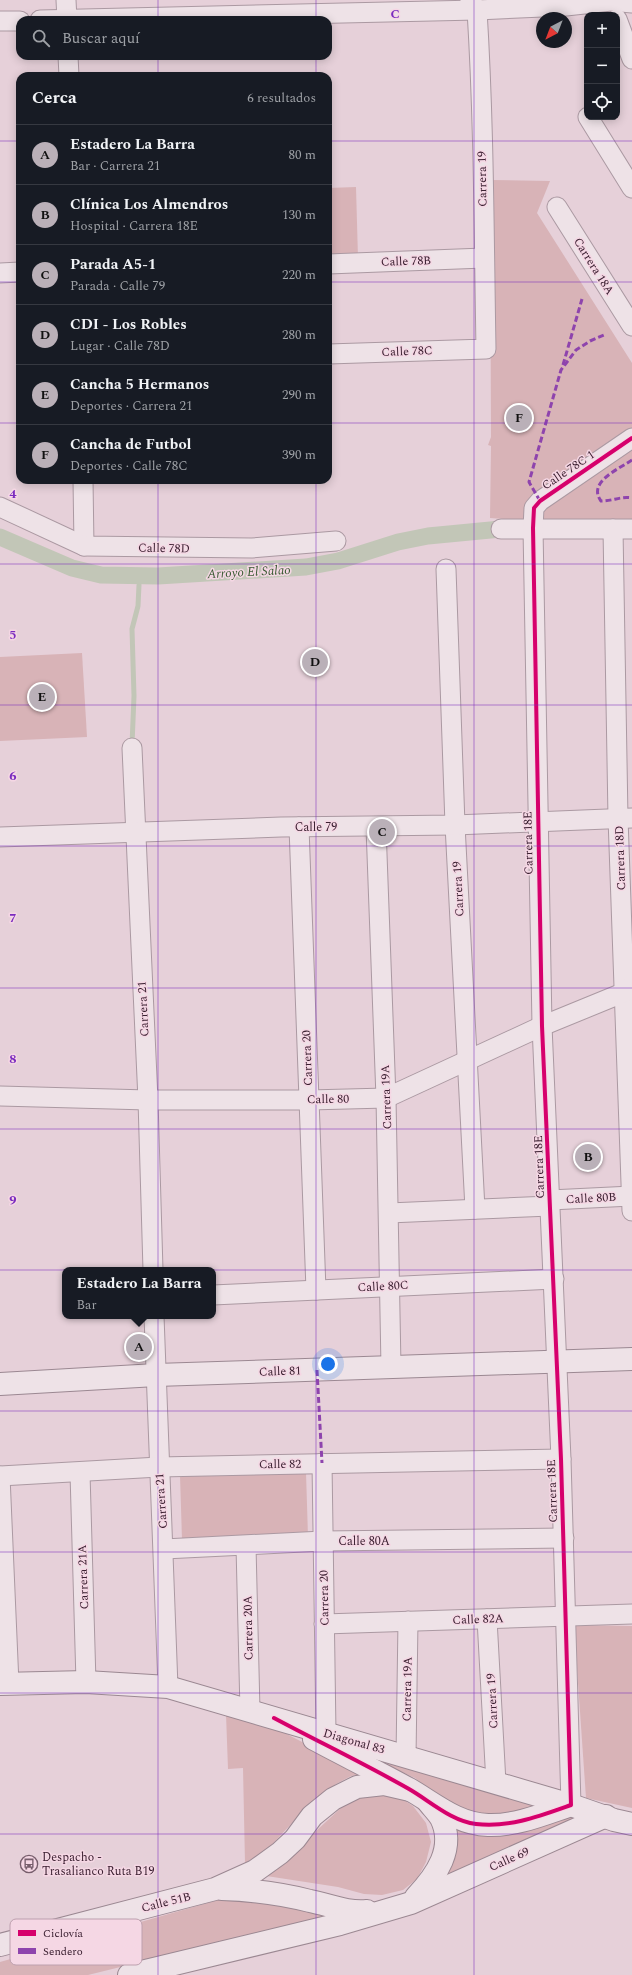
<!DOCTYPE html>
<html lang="es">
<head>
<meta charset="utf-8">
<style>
	body { margin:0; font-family:Spectral,serif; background:#20242c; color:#f1f3f6 }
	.controls { position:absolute; right:12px; top:12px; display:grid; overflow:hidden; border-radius:8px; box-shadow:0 2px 10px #0003 }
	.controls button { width:36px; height:36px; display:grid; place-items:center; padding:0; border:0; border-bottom:1px solid #363941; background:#171b24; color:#f1f3f6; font:20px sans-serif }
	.compass { position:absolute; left:536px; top:12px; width:36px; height:36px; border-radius:50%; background:#171b24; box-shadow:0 2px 10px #0003; rotate:222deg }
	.you { position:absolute; left:328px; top:1364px; width:14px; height:14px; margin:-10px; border:3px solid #fff; border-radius:50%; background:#1a73e8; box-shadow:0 0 0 6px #1a73e833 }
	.badge { display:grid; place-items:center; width:26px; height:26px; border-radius:50%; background:#bab0b8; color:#111; font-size:13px; font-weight:700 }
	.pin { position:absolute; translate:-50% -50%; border:2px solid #fff; box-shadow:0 1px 4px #0006 }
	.popup { position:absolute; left:62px; top:1267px; width:154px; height:52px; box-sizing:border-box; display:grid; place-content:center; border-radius:8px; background:#171b24; filter:drop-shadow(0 1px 3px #0005); font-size:13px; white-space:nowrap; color:#9ea1a6 }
	.popup b { font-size:15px; color:#f1f3f6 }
	.popup::after { content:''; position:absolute; left:50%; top:100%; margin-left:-8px; border:8px solid transparent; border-top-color:#171b24 }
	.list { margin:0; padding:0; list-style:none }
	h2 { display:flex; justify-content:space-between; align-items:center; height:52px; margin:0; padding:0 16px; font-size:17px }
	h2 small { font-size:13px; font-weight:400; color:#9ea1a6 }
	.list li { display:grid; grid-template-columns:26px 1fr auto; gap:12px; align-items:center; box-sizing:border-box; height:60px; padding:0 16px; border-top:1px solid #363941 }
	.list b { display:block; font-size:15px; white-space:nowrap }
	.list p { margin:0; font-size:13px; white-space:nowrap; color:#9ea1a6 }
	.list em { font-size:13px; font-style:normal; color:#9ea1a6 }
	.icon { flex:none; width:22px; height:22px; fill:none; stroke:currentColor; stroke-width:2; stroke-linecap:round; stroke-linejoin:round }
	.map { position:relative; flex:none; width:632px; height:1975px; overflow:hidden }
	.search { position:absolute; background:#171b24; box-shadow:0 2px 10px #0003; left:16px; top:16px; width:316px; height:44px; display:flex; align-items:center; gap:10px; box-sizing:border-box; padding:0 14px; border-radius:12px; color:#9ea1a6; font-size:15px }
	.panel { position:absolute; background:#171b24; box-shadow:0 2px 10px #0003; left:16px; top:72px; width:316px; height:412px; border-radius:12px }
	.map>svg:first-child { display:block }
</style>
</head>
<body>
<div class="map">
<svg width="632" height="1975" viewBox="0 0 632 1975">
	<rect width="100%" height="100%" fill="#e6d0d9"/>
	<g fill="#d8b3b7">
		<path d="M 490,180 L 550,181 L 537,213 L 632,363 L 632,520 L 542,522 L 490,518 L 491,446 L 488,445 L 491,437 Z"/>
		<path d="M 356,187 L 358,258 L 328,259 L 328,188 Z"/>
		<path d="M 82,653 L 87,737 L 0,741 L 0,657 Z"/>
		<path d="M 306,1472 L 308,1537 L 182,1540 L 180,1475 Z"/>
		<path d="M 574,1625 L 632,1626 L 632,1808 L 586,1798 Z"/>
		<path d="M 226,1714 L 283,1732 L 363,1774 L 351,1776 L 336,1784 L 306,1808 L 267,1850 L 245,1863 L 243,1768 L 228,1769 Z"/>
		<path d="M 360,1756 L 404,1763 L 544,1803 L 488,1820 L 436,1796 L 415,1778 L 404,1773 L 395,1772 Z"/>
		<path d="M 376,1794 L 396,1795 L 413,1806 L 426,1823 L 431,1842 L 426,1862 L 417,1879 L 403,1890 L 382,1895 L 364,1894 L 338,1887 L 260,1875 L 285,1860 L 343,1806 L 359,1797 Z"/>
		<path d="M 556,1814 L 581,1817 L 445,1879 L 450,1822 Z"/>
		<path d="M 237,1897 L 335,1914 L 88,1975 L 0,1975 L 0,1962 L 218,1900 Z"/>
	</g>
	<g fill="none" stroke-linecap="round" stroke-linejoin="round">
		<path stroke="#c2c6b7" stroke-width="5" d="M 132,745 L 134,696 L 132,629 L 138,606 L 139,585"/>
		<path stroke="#c2c6b7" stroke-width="17" d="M 0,537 L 72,568 L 101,575 L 158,576 L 306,567 L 338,561 L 398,542 L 428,536 L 501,529"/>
		<defs>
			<g id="street">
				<path d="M 66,0 L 67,20"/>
				<path d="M 617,19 L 632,59"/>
				<path d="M 40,20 L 477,10 L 566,6 L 611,1 L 632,3"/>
				<path d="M 0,21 L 20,21"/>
				<path d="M 68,56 L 69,76"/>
				<path d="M 588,117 L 632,188"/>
				<path d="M 557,207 L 632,326"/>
				<path d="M 328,264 L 484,258"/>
				<path d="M 0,273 L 20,272"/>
				<path d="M 328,354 L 486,349 C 484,236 484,123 477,10 L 470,1"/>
				<path d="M 83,480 L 84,546"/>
				<path d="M 0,507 L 84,546 L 252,548 L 336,541"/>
				<path d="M 501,529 L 632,529"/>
				<path d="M 613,529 L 618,818 L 632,1211"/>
				<path d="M 446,569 L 455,825 L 475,1209"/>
				<path d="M 132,748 L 148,1100 L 153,1270"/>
				<path d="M 299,827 L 316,1290"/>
				<path d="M 376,827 L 386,1098 L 391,1367"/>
				<path d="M 0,837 L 281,827 L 455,825 L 632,818"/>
				<path d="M 0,1096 L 148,1100 L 309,1100 L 386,1098 L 542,1026 L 625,992 L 632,986"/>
				<path d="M 550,1200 L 632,1196"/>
				<path d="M 389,1213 L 550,1206"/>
				<path d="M 213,1295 L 554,1279"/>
				<path d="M 154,1316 L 168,1687"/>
				<path d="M 322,1463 L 326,1733"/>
				<path d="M 80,1473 L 86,1682"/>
				<path d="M 0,1476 L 159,1467 L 561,1459"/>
				<path d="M 0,1476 L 9,1684"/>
				<path d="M 246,1546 L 250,1711"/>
				<path d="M 164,1549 L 323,1541 L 564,1538"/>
				<path d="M 487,1619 L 496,1783"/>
				<path d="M 324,1624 L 632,1614"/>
				<path d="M 406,1757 L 408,1621"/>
				<path d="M 571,1805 L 561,1459 L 542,1026 L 533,528 L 534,508 L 540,501 L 632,438"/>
			</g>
			<g id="secondary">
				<path d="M 0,1384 L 156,1375 L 632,1359"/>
				<path d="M 0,1684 L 86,1682 L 168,1687 L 571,1805 L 614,1820 L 632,1824"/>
				<path d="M 314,1739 C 346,1756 378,1772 409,1789 C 435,1804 457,1824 488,1825 C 516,1826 544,1814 571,1805"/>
				<path d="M 222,1889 C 254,1890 279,1893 310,1901 C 330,1905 347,1913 367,1911"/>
				<path d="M 416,1897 C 436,1876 456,1848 441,1818 C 438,1813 433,1808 429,1803"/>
				<path d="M 0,1945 L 215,1889 L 255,1871 L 280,1853 L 295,1839 L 312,1816 L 333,1799 L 357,1787 L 384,1784 L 410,1790"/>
				<path d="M 129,1975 L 340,1924 L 411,1903 L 606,1816"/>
			</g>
		</defs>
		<use href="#street" stroke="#ab99a2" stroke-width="21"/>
		<use href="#secondary" stroke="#9b8892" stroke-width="24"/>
		<use href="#street" stroke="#eee2e7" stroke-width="19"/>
		<use href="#secondary" stroke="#eee2e7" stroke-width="22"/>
		<g stroke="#8e44ad" stroke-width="3" stroke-dasharray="6 3" stroke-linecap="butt">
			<path d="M 563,365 L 582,299"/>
			<path d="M 632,460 C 619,469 587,482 601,501 C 613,501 621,496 632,498"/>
			<path d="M 540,501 L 529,482 L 561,370 L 576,350 L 590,341 L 604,335"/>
			<path d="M 317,1370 L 322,1463"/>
		</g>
		<defs>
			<path id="cycleway" d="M 274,1718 C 319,1742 365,1764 409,1789 C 430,1801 451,1821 476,1824 C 509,1828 540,1816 571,1805 L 561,1459 L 542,1026 L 533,528 L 534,508 L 540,501 L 632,438"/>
		</defs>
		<use href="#cycleway" stroke="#f5d7e4" stroke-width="6"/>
		<use href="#cycleway" stroke="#d6006c" stroke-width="4"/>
	</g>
	<path fill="none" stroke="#7b2cbf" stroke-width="1" stroke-opacity="0.55" d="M 158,0 L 158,20M 316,0 L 316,20M 474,0 L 474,1975M 158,56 L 158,76M 316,56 L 316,76M 0,141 L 20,141M 328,141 L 632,141M 0,282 L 20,282M 328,282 L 632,282M 0,423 L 20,423M 328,423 L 632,423M 158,480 L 158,1975M 316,480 L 316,1975M 0,564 L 632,564M 0,705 L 632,705M 0,846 L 632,846M 0,988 L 632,988M 0,1129 L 632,1129M 0,1270 L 632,1270M 0,1411 L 632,1411M 0,1552 L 632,1552M 0,1693 L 632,1693M 0,1834 L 632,1834"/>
	<defs>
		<symbol id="bus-ring" viewBox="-11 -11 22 22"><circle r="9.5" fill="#f5d7e4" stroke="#775e6c" stroke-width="1.5"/><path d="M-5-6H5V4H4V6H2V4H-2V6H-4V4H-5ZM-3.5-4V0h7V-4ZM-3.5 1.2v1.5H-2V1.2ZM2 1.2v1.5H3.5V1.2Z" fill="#775e6c"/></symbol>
	</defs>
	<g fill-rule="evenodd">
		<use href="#bus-ring" x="19" y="1854" width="20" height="20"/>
	</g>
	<g text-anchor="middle" stroke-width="3" stroke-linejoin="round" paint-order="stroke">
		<g font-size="12" fill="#3b2031" stroke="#f5d7e4">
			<text transform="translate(482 179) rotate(-91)" y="4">Carrera 19</text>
			<text transform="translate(406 261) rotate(-2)" y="4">Calle 78B</text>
			<text transform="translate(594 266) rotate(58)" y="4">Carrera 18A</text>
			<text transform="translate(407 351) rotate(-2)" y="4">Calle 78C</text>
			<text transform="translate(568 470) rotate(-34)" y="4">Calle 78C 1</text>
			<text transform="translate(164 548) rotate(1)" y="4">Calle 78D</text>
			<text x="316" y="831">Calle 79</text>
			<text transform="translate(528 843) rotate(-91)" y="4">Carrera 18E</text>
			<text transform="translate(620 858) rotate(-92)" y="4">Carrera 18D</text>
			<text transform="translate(458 889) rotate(-93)" y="4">Carrera 19</text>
			<text transform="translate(143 1009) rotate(-93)" y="4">Carrera 21</text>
			<text transform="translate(307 1058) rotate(-92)" y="4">Carrera 20</text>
			<text transform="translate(386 1097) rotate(-92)" y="4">Carrera 19A</text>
			<text transform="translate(328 1099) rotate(-1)" y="4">Calle 80</text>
			<text transform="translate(539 1167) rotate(-92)" y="4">Carrera 18E</text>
			<text transform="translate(591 1198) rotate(-3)" y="4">Calle 80B</text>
			<text transform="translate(383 1286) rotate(-3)" y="4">Calle 80C</text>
			<text transform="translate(280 1371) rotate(-2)" y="4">Calle 81</text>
			<text transform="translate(280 1464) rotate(-1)" y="4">Calle 82</text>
			<text transform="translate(552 1491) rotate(-92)" y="4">Carrera 18E</text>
			<text transform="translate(161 1501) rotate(-94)" y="4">Carrera 21</text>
			<text x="364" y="1545">Calle 80A</text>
			<text transform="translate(83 1577) rotate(-92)" y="4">Carrera 21A</text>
			<text transform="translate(324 1598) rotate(-91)" y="4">Carrera 20</text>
			<text transform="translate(478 1619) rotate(-2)" y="4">Calle 82A</text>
			<text transform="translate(248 1628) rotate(-91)" y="4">Carrera 20A</text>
			<text transform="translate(407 1689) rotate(-89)" y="4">Carrera 19A</text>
			<text transform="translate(492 1701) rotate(-93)" y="4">Carrera 19</text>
			<text transform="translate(354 1741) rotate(16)" y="4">Diagonal 83</text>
			<text transform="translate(509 1859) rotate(-24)" y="4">Calle 69</text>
			<text transform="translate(166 1902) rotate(-14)" y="4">Calle 51B</text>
		</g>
		<g font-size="12" fill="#3b2031" stroke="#f5d7e4" text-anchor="start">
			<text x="42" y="1861">Despacho -<tspan x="42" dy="14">Trasalianco Ruta B19</tspan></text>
		</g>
		<g font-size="13" font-style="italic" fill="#375a30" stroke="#f5d7e4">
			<text transform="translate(249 571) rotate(-3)" y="5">Arroyo El Salao</text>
		</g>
	</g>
	<rect x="10" y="1919" width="132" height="46" rx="6" fill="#f5d7e4" stroke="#bda0ae" stroke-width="1"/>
	<rect x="18" y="1930" width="18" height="6" fill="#d6006c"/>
	<rect x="18" y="1948" width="18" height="6" fill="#8e44ad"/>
	<g font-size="11" fill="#3b2031">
		<text x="43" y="1937">Ciclovía</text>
		<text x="43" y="1955">Sendero</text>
	</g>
	<g font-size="13" text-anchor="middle" font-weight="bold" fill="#7b2cbf" stroke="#f5d7e4" stroke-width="3" stroke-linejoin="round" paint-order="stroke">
		<text x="395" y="18">C</text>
		<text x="13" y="498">4</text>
		<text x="13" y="639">5</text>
		<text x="13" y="780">6</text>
		<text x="13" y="922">7</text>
		<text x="13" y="1063">8</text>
		<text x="13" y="1204">9</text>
	</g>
</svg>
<div class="controls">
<button>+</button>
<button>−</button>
<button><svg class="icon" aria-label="locate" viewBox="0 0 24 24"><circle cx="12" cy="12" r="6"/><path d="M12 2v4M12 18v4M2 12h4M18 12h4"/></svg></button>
</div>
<svg class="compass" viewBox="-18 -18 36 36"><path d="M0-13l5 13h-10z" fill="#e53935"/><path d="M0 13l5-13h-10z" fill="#9ea1a6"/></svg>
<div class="you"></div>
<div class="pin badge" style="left:139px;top:1347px">A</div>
<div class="popup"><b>Estadero La Barra</b>Bar</div>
<div class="pin badge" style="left:588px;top:1157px">B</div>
<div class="pin badge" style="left:382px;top:832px">C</div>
<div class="pin badge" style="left:315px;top:662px">D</div>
<div class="pin badge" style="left:42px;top:697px">E</div>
<div class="pin badge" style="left:519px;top:418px">F</div>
<div class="search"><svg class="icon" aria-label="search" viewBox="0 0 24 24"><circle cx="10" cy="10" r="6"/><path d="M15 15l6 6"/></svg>Buscar aquí</div>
<section class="panel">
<h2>Cerca<small>6 resultados</small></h2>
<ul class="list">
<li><span class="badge">A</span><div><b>Estadero La Barra</b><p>Bar · Carrera 21</p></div><em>80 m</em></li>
<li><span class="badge">B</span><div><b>Clínica Los Almendros</b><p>Hospital · Carrera 18E</p></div><em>130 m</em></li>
<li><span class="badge">C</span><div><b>Parada A5-1</b><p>Parada · Calle 79</p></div><em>220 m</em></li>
<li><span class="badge">D</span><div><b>CDI - Los Robles</b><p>Lugar · Calle 78D</p></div><em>280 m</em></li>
<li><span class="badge">E</span><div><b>Cancha 5 Hermanos</b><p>Deportes · Carrera 21</p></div><em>290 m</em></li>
<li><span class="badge">F</span><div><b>Cancha de Futbol</b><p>Deportes · Calle 78C</p></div><em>390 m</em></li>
</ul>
</section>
</div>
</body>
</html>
